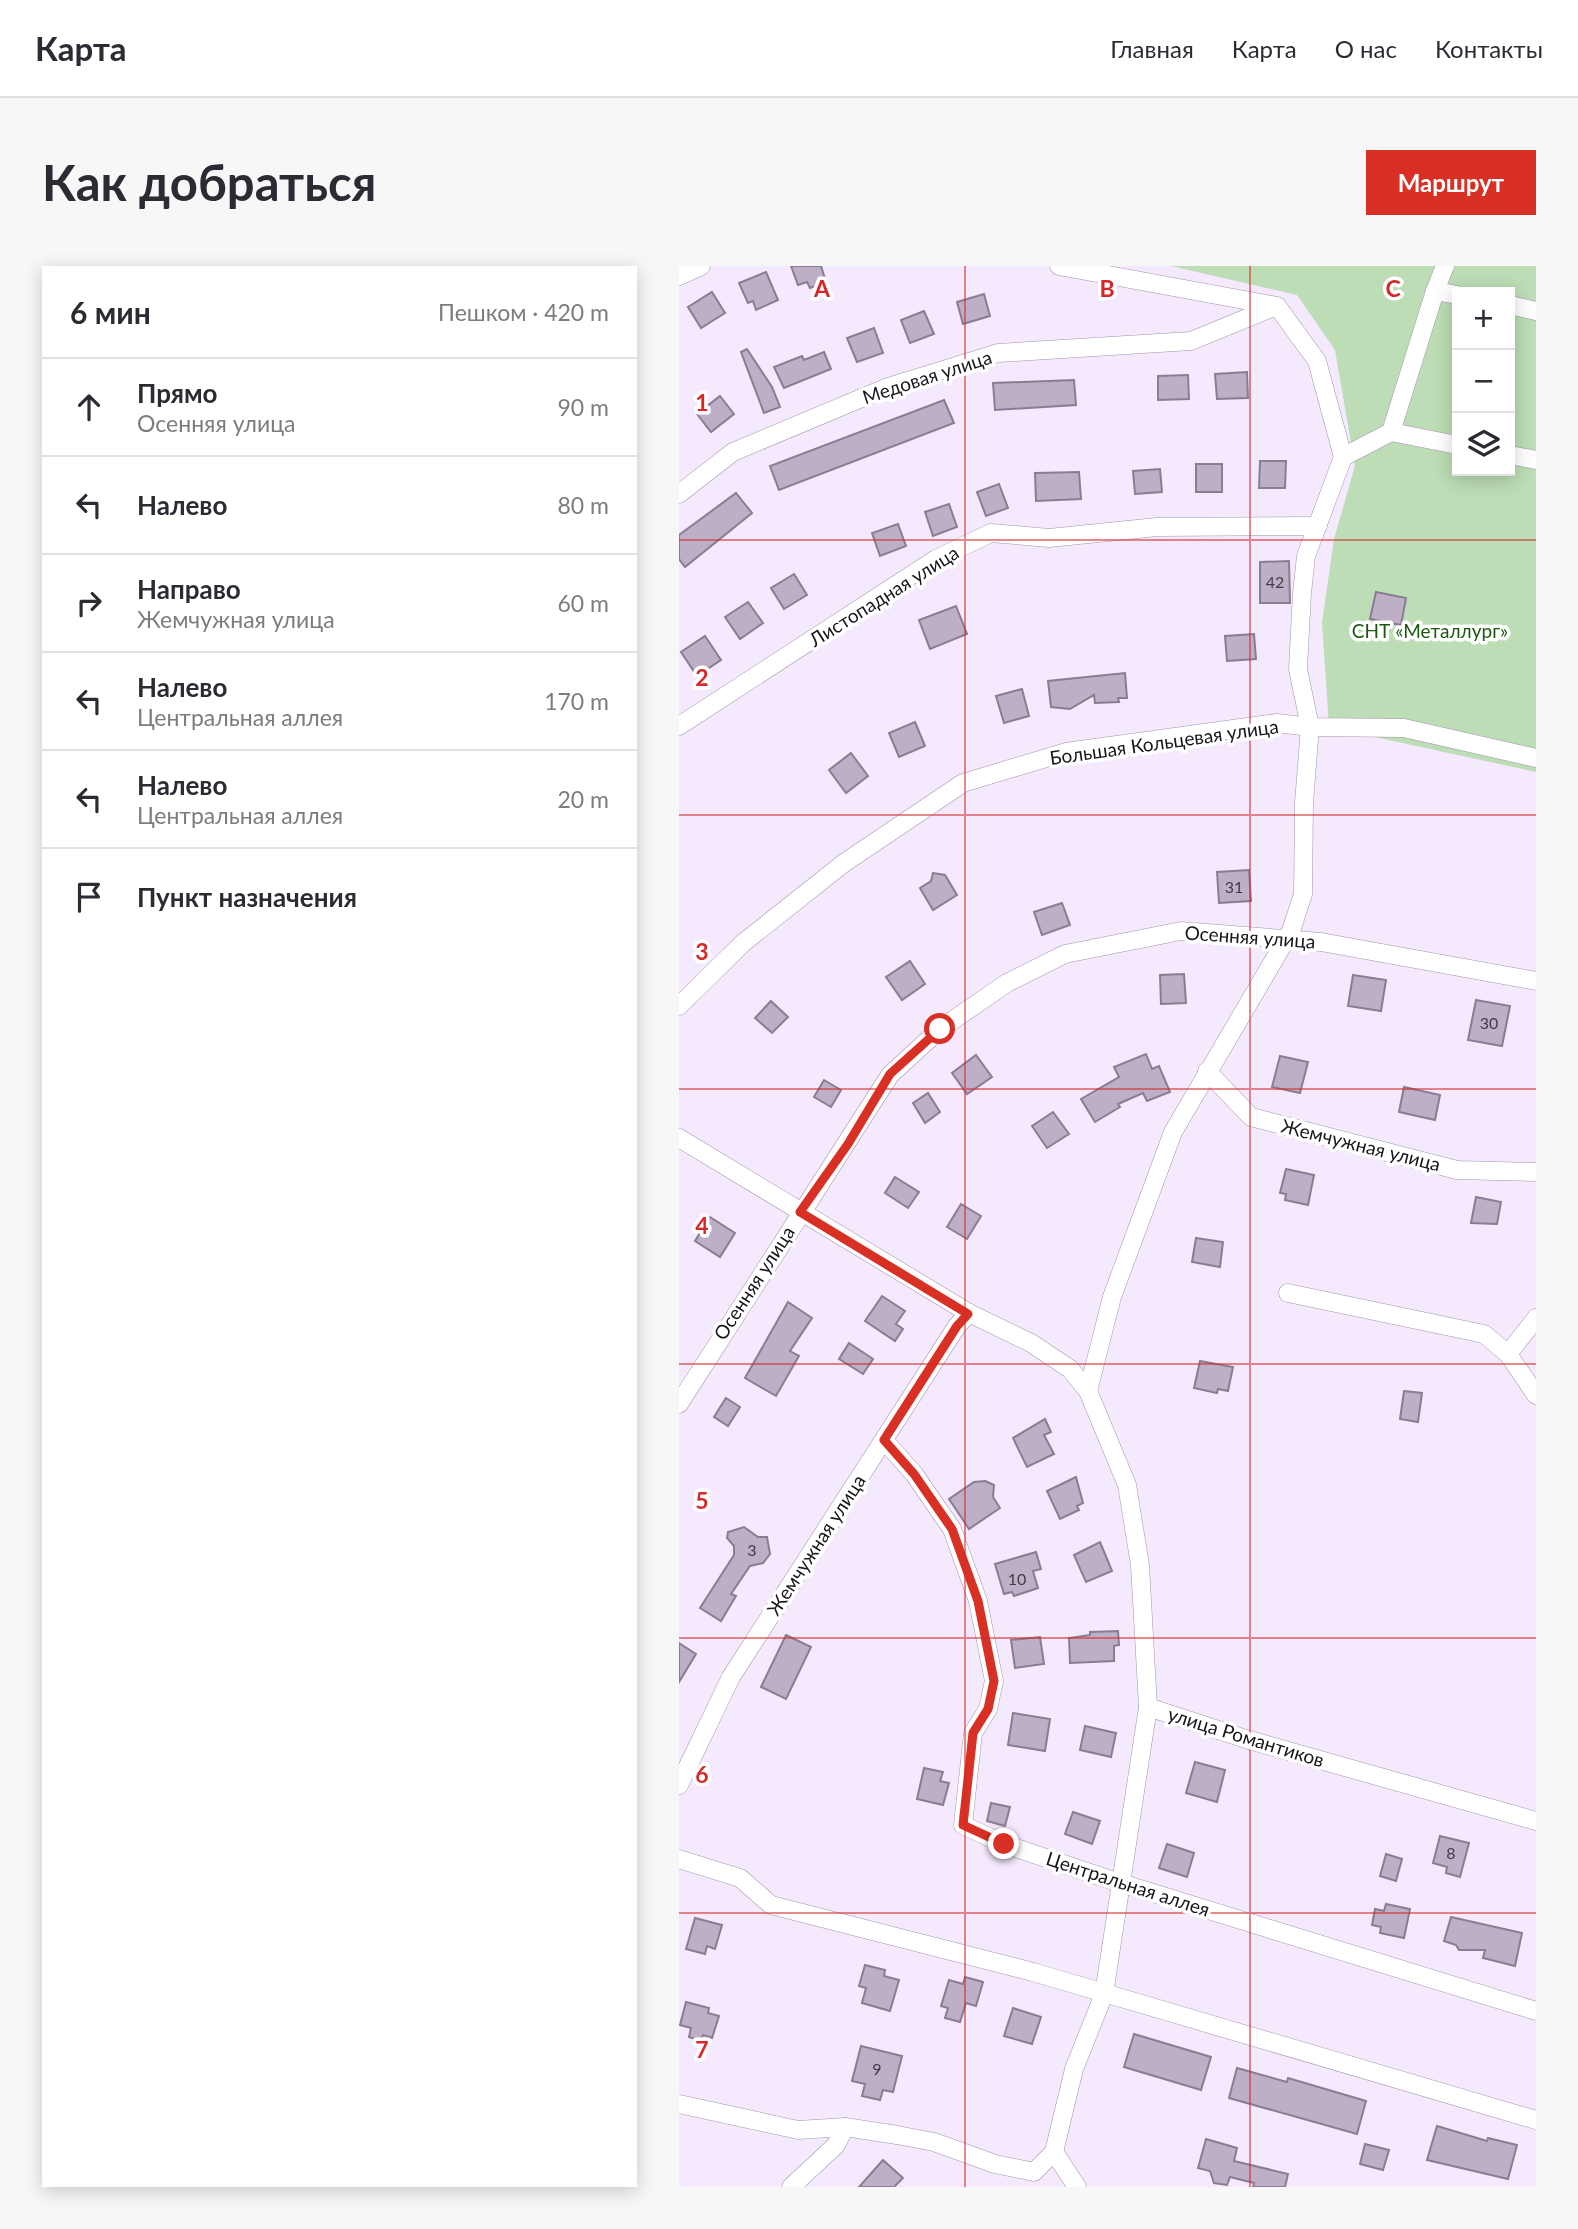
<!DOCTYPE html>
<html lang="ru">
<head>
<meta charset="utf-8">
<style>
	body { margin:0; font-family:Lato,sans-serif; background:#f7f7f7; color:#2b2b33 }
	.controls { position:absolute; right:21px; top:21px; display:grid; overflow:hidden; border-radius:0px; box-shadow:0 4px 18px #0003 }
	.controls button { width:63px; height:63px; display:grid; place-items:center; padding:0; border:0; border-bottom:2px solid #e1e1e2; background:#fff; color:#2b2b33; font:35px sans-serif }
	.stop { position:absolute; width:21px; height:21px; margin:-16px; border:5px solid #d93025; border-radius:50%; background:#fff }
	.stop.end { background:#d93025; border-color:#fff; box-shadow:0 2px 7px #0008 }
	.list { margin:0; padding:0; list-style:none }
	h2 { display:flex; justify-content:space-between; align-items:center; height:91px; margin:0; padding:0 28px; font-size:30px }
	h2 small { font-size:23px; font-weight:400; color:#7c7c81 }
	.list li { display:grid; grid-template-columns:46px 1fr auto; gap:21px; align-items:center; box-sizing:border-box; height:98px; padding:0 28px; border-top:2px solid #e1e1e2 }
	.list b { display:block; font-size:26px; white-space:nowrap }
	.list p { margin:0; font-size:23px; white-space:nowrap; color:#7c7c81 }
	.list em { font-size:23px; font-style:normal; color:#7c7c81 }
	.icon { flex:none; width:38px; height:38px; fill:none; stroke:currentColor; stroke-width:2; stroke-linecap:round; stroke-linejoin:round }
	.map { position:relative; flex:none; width:857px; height:1921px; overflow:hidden; border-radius:0px }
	header { display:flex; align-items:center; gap:42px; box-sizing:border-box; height:98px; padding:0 35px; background:#fff; border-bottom:2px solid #e1e1e2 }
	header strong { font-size:33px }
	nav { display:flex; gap:38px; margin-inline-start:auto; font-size:24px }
	.intro { display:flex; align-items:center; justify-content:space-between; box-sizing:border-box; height:168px; padding:0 42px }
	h1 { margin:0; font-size:49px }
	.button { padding:18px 32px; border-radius:0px; background:#d93025; color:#fff; font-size:24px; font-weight:700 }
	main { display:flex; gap:42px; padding:0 42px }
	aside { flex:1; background:#fff; border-radius:0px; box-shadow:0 4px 18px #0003 }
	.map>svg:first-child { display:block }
</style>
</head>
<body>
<header>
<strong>Карта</strong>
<nav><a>Главная</a><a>Карта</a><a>О нас</a><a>Контакты</a></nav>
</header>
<div class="intro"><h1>Как добраться</h1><a class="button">Маршрут</a></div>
<main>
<aside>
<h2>6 мин<small>Пешком · 420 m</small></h2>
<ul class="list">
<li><svg class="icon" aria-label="ahead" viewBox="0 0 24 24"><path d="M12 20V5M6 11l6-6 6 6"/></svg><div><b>Прямо</b><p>Осенняя улица</p></div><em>90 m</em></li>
<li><svg class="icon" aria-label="left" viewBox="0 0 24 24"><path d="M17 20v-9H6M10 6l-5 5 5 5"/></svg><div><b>Налево</b></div><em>80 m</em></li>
<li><svg class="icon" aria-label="right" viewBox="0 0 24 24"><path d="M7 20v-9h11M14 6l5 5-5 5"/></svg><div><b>Направо</b><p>Жемчужная улица</p></div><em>60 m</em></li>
<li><svg class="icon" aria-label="left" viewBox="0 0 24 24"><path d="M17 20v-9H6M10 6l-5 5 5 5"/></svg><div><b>Налево</b><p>Центральная аллея</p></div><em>170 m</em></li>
<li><svg class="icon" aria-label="left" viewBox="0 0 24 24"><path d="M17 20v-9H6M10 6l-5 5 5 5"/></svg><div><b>Налево</b><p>Центральная аллея</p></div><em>20 m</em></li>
<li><svg class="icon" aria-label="arrive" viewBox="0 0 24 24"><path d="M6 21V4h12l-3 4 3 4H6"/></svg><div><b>Пункт назначения</b></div></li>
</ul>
</aside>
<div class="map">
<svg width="857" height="1921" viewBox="0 0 857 1921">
	<rect width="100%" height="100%" fill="#f4e9fd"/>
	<path fill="#bcddb5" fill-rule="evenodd" d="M 492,0 L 857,0 L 857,506 L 650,461 L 643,357 L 655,273 L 676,200 L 656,84 L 618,29 ZM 778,26 L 831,26 L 831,205 L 778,205 Z"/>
	<g fill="#bcafc6" stroke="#8a7d93" stroke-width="2">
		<path d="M 112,0 L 142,0 L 147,16 L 131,22 L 128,16 L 119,19 Z"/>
		<path d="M 87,6 L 99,34 L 77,44 L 74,35 L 69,37 L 60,17 Z"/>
		<path d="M 33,26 L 46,47 L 22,62 L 9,41 Z"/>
		<path d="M 305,28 L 311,50 L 284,58 L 278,36 Z"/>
		<path d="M 245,45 L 255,68 L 231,77 L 222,54 Z"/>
		<path d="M 195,62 L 204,87 L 178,96 L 168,72 Z"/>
		<path d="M 68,83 L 93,121 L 101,141 L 85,147 L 62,86 Z"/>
		<path d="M 145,86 L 152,103 L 105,122 L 95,101 L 123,90 L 125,94 Z"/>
		<path d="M 568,106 L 569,132 L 538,133 L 536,108 Z"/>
		<path d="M 509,109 L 510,133 L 479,134 L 479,110 Z"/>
		<path d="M 395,114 L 397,139 L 316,144 L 314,117 Z"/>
		<path d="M 41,130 L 55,148 L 32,166 L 18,148 Z"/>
		<path d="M 265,134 L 275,157 L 100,224 L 91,200 Z"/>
		<path d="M 581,195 L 607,195 L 606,222 L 580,222 Z"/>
		<rect x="517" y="198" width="26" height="28"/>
		<path d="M 481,203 L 483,226 L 456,228 L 454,205 Z"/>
		<path d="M 400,206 L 402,233 L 357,235 L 356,207 Z"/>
		<path d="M 320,218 L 329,242 L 307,250 L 298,226 Z"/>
		<path d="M 57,227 L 73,247 L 6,301 L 0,293 L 0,269 Z"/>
		<path d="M 270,238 L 278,261 L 254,270 L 246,246 Z"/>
		<path d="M 219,258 L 227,280 L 201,290 L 193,267 Z"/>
		<path d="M 610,295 L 611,337 L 581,337 L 581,296 Z"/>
		<path d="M 115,308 L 128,329 L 105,343 L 92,322 Z"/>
		<path d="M 697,326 L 727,332 L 722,359 L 691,353 Z"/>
		<path d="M 69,336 L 84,357 L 61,373 L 46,351 Z"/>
		<path d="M 277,340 L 288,368 L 251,383 L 240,354 Z"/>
		<path d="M 575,368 L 577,393 L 548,395 L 546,370 Z"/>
		<path d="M 26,370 L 42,394 L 18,410 L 2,386 Z"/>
		<path d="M 446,407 L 448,432 L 439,432 L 440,436 L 416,437 L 415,429 L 391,443 L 372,441 L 369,415 Z"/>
		<path d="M 343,423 L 350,450 L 325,457 L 317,430 Z"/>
		<path d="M 236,456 L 246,480 L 220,491 L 210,467 Z"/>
		<path d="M 172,487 L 189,510 L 167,527 L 150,504 Z"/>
		<path d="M 570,604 L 572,635 L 540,637 L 538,606 Z"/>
		<path d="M 254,607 L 266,609 L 278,629 L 254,644 L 241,622 L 252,615 Z"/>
		<path d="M 383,637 L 391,659 L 363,669 L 355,646 Z"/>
		<path d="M 231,695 L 246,718 L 223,734 L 207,711 Z"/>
		<path d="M 505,708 L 507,737 L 482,738 L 481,709 Z"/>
		<path d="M 674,709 L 707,714 L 702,745 L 669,740 Z"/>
		<path d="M 797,734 L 831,740 L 823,780 L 789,774 Z"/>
		<path d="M 92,735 L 109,751 L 93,767 L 76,752 Z"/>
		<path d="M 467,788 L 473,803 L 480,800 L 491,826 L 468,835 L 464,827 L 439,838 L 441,841 L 416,856 L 402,833 L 440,811 L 435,801 Z"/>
		<path d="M 297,789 L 313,811 L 288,828 L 273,807 Z"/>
		<path d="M 601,790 L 629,796 L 621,827 L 593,821 Z"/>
		<path d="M 145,814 L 162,824 L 152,841 L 135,831 Z"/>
		<path d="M 725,821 L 761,829 L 756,854 L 720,846 Z"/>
		<path d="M 249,827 L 261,846 L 246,857 L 234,837 Z"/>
		<path d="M 374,846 L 390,868 L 368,882 L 353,860 Z"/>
		<path d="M 607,903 L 635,909 L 629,939 L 606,934 L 607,928 L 601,927 Z"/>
		<path d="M 216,911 L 240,926 L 229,942 L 206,927 Z"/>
		<path d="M 797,931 L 822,936 L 818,958 L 792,957 Z"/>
		<path d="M 282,938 L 302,950 L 288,973 L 268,961 Z"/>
		<path d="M 31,951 L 56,967 L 41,991 L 16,975 Z"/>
		<path d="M 517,972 L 544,976 L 541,1001 L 513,996 Z"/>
		<path d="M 203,1030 L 226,1045 L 217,1058 L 224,1063 L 216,1075 L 186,1055 Z"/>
		<path d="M 109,1036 L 133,1052 L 111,1085 L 120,1090 L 97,1130 L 66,1112 Z"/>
		<path d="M 170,1077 L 194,1093 L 184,1108 L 160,1093 Z"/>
		<path d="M 521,1095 L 554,1101 L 549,1125 L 539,1123 L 538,1127 L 515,1122 Z"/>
		<path d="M 725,1125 L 743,1127 L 739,1156 L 721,1153 Z"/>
		<path d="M 47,1132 L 61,1141 L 49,1160 L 35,1151 Z"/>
		<path d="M 366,1153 L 372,1166 L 365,1169 L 375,1188 L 348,1201 L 334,1172 Z"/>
		<path d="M 397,1211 L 404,1237 L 398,1240 L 400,1244 L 381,1253 L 368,1225 Z"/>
		<path d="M 306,1215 L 315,1219 L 314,1231 L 321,1242 L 290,1263 L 270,1233 L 295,1216 Z"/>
		<path d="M 65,1261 L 79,1271 L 88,1271 L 91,1288 L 84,1297 L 71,1300 L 52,1328 L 57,1330 L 42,1355 L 21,1342 L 55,1289 L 55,1280 L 48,1272 L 49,1266 Z"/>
		<path d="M 421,1276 L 433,1305 L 407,1316 L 395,1289 Z"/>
		<path d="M 357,1286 L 362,1303 L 354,1305 L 359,1322 L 335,1330 L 333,1326 L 325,1328 L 316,1298 Z"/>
		<path d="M 439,1365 L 440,1379 L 435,1380 L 435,1395 L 391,1397 L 390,1372 L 411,1369 L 411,1366 Z"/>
		<path d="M 107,1369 L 132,1381 L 107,1433 L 82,1421 Z"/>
		<path d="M 361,1371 L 365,1398 L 336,1402 L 332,1374 Z"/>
		<path d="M 0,1377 L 17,1388 L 0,1416 Z"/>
		<path d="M 334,1447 L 371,1453 L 366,1485 L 329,1479 Z"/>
		<path d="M 406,1460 L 437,1467 L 432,1491 L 401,1484 Z"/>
		<path d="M 516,1496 L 546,1504 L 538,1536 L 507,1527 Z"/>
		<path d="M 245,1502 L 264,1506 L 261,1515 L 270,1517 L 264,1539 L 238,1533 Z"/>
		<path d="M 312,1537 L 331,1541 L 326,1560 L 308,1555 Z"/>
		<path d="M 394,1546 L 421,1555 L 413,1578 L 386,1568 Z"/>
		<path d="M 761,1570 L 790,1577 L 781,1611 L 767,1607 L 768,1601 L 754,1597 Z"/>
		<path d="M 488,1578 L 515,1587 L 508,1611 L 480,1602 Z"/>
		<path d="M 707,1588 L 723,1593 L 717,1615 L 701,1610 Z"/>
		<path d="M 707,1638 L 731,1643 L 725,1672 L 701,1667 L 702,1661 L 693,1659 L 696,1643 L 705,1645 Z"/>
		<path d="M 772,1651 L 843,1667 L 836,1700 L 804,1692 L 806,1684 L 780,1684 L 777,1679 L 765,1675 Z"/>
		<path d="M 16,1652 L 43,1659 L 36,1683 L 28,1680 L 26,1688 L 7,1683 Z"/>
		<path d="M 186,1699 L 206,1704 L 205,1710 L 220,1714 L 211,1745 L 183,1737 L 187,1722 L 180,1720 Z"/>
		<path d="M 286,1711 L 304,1716 L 297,1740 L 287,1737 L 281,1756 L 266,1752 L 269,1742 L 262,1740 L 270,1714 L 284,1718 Z"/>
		<path d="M 7,1736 L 30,1742 L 29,1747 L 40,1750 L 33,1772 L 24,1769 L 22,1775 L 10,1771 L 12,1762 L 1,1759 Z"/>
		<path d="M 334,1742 L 362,1751 L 353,1778 L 325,1770 Z"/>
		<path d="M 455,1768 L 532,1791 L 522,1824 L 445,1801 Z"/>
		<path d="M 182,1780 L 223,1790 L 214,1826 L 204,1824 L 201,1834 L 183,1830 L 186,1818 L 173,1815 Z"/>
		<path d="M 558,1802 L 608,1816 L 609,1812 L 687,1835 L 678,1868 L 550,1832 Z"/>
		<path d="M 758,1860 L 808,1875 L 809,1872 L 838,1879 L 829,1913 L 748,1894 Z"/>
		<path d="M 527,1873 L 558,1882 L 555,1895 L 609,1908 L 606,1921 L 574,1921 L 575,1917 L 551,1911 L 548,1919 L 535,1917 L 531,1905 L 519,1902 Z"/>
		<path d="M 686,1878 L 710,1884 L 704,1904 L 681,1898 Z"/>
		<path d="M 204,1894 L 224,1912 L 215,1921 L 180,1921 Z"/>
	</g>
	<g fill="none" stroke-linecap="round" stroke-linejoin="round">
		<defs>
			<g id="minor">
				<path d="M 380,0 L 598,40 L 638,95 L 664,191 L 627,290 L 623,327 L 619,403 L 631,461 L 625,537 L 624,628 L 612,665 L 494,866 L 433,1031 L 409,1125"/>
				<path d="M 0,10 L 22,0"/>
				<path d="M 756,25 L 778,29"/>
				<path d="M 831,39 L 857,45"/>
				<path d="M 712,166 L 778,179"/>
				<path d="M 831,189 L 857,194"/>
				<path d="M 664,191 L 712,166 L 756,25 L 766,0"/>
				<path d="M 0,228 L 54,186 L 209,121 L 319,87 L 512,75 L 597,40"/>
				<path d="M 0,460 L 257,293 L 312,267 L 370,272 L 478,261 L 639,260"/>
				<path d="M 0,740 L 64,677 L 165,597 L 284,517 L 387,486 L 598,457 L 631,461 L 725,462 L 857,492"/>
				<path d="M 528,805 L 572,851 L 778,904 L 857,906"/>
				<path d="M 0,872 L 290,1047 L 352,1077 L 391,1103 L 409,1125 L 448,1219 L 461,1299 L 469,1441 L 567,1473 L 857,1555"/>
				<path d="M 609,1027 L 805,1068 L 829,1088 L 857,1129"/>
				<path d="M 829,1088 L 857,1052"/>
				<path d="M 0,1138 L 211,809 L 261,763 L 328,717 L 386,688 L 502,665 L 642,676 L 857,715"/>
				<path d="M 205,1174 L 235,1208 L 273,1263 L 299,1335 L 315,1415 L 309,1443 L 294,1467 L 284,1559 L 325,1578 L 432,1614 L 857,1745"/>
				<path d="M 0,1519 L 52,1411 L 278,1060 L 290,1047"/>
				<path d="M 0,1593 L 61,1612 L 92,1639 L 354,1706 L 857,1854"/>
				<path d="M 0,1838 L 119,1864 L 166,1861 L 218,1869 L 255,1876 L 316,1898 L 355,1906 L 375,1886 L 398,1921"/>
				<path d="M 375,1886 L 395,1803 L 425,1728 L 469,1441"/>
				<path d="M 112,1921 L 157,1879 L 166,1861"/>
			</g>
		</defs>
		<use href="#minor" stroke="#a295ab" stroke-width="19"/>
		<use href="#minor" stroke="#fff" stroke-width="18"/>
	</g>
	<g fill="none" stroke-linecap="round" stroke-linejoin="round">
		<path stroke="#d93025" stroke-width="9" d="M 261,763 L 211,808 L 169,878 L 121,946 L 289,1048 L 278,1060 L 205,1174 L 235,1208 L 273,1263 L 299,1335 L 315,1415 L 309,1443 L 294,1467 L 284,1559 L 325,1578"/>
	</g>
	<path fill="none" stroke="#d62828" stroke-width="2" stroke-opacity="0.55" d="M 286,0 L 286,1921M 571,0 L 571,1921M 0,274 L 857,274M 0,549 L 857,549M 0,823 L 857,823M 0,1098 L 857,1098M 0,1372 L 857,1372M 0,1647 L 857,1647"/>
	<g text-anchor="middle" stroke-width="7" stroke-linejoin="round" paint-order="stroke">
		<g font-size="16" fill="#423c47">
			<text x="596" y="322">42</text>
			<text x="555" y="627">31</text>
			<text x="810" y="763">30</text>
			<text x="73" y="1290">3</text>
			<text x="338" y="1319">10</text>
			<text x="772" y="1593">8</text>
			<text x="198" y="1809">9</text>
		</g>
		<g font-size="19" fill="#19151d" stroke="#fff">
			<text transform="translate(248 111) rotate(-18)" y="7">Медовая улица</text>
			<text transform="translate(205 330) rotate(-32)" y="7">Листопадная улица</text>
			<text transform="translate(485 476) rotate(-8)" y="7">Большая Кольцевая улица</text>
			<text transform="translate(571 671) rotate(4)" y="7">Осенняя улица</text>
			<text transform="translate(682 879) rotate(14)" y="7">Жемчужная улица</text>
			<text transform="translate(75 1017) rotate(-57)" y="7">Осенняя улица</text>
			<text transform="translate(137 1279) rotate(-57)" y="7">Жемчужная улица</text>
			<text transform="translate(567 1471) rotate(17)" y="7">улица Романтиков</text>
			<text transform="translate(449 1618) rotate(18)" y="7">Центральная аллея</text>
		</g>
		<g font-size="19" fill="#1c5710" stroke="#fff">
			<text x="751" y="372">СНТ «Металлург»</text>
		</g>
	</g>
	<g font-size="23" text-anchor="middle" font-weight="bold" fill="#d62828" stroke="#fff" stroke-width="7" stroke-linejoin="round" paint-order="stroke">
		<text x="143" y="31">A</text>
		<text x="428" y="31">B</text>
		<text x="714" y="31">C</text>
		<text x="23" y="145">1</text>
		<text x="23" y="420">2</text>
		<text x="23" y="694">3</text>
		<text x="23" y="968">4</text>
		<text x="23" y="1243">5</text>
		<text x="23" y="1517">6</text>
		<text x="23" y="1792">7</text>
	</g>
</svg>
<div class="controls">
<button>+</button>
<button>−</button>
<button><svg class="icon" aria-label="layers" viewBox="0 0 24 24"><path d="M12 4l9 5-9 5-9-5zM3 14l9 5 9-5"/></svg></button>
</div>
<div class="stop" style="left:261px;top:763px"></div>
<div class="stop end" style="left:325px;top:1578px"></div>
</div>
</main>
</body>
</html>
